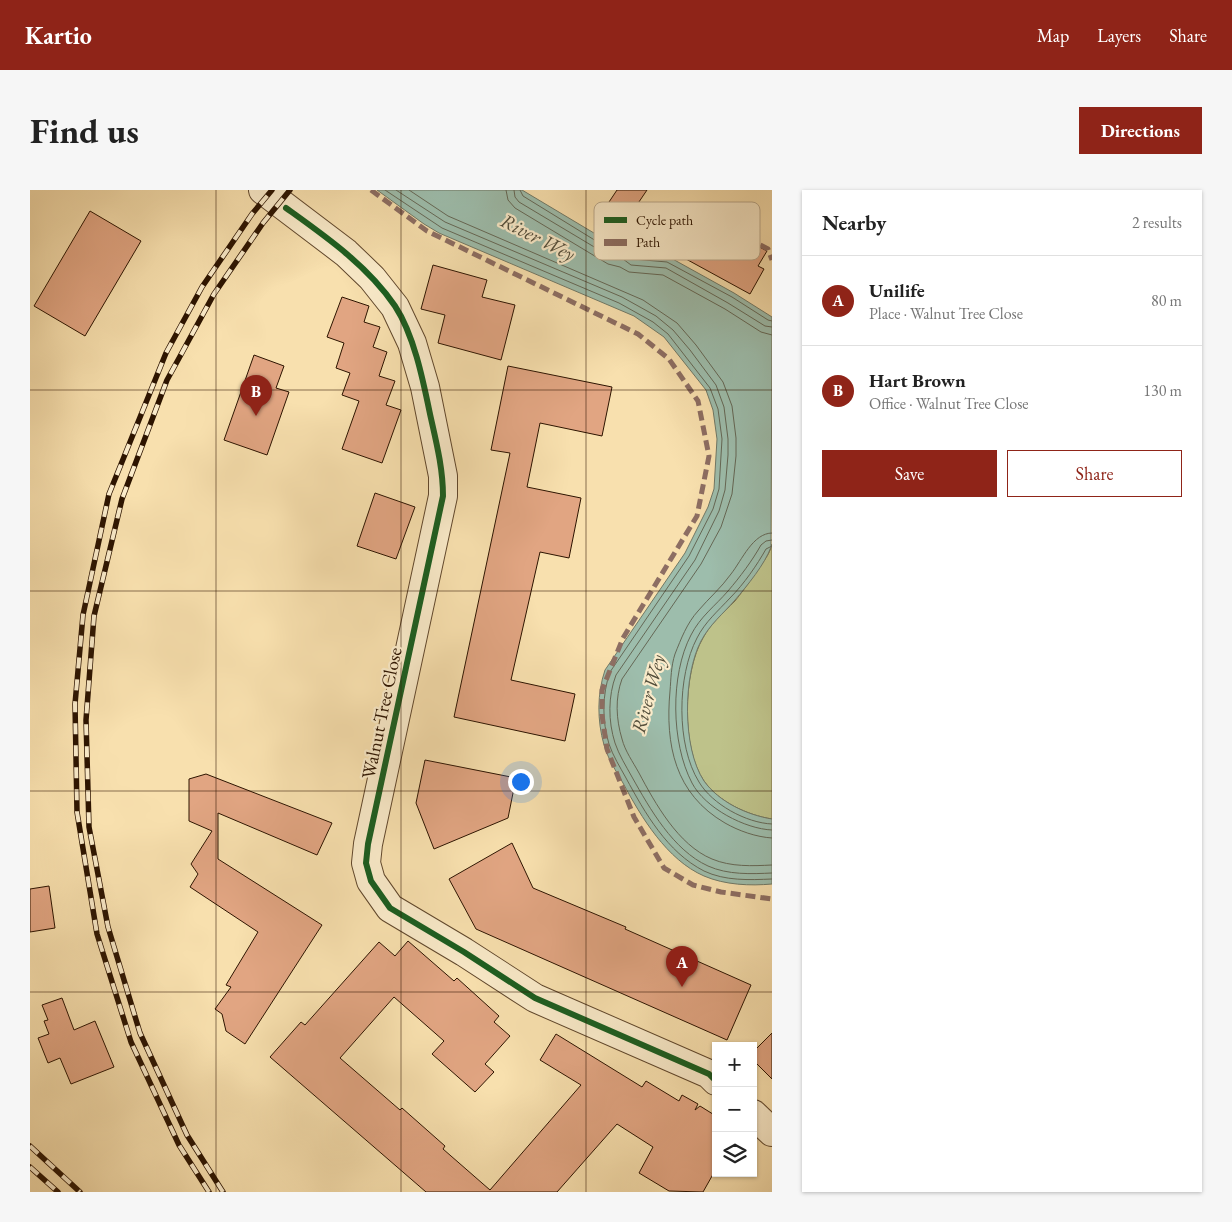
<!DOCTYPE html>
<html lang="en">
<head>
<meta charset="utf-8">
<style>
	body { margin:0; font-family:"EB Garamond",serif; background:#f6f6f6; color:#222 }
	.controls { position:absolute; right:15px; bottom:15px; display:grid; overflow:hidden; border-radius:0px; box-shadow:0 1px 4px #0004 }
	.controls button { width:45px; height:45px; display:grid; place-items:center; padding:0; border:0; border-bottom:1px solid #e0e0e0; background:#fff; color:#222; font:25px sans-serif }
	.you { position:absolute; left:490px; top:591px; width:18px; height:18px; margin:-12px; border:4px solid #fff; border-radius:50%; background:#1a73e8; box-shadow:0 0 0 8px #1a73e833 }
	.badge { display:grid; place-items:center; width:32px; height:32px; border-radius:50%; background:#8f2418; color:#fff; font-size:16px; font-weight:700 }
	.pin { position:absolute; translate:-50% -41px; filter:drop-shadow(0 1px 2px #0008) }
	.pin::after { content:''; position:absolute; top:26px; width:18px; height:15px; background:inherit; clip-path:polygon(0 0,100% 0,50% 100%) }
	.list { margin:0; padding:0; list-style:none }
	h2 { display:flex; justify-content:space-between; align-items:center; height:65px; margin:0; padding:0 20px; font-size:21px }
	h2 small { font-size:16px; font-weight:400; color:#767676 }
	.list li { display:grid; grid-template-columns:32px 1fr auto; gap:15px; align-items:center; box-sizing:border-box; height:90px; padding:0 20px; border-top:1px solid #e0e0e0 }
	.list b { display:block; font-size:19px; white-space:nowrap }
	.list p { margin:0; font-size:16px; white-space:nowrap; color:#767676 }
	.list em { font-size:16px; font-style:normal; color:#767676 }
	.actions { display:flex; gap:10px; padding:15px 20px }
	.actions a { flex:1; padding:11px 0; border:1px solid #8f2418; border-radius:0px; text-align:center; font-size:18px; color:#8f2418 }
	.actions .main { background:#8f2418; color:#fff }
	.icon { flex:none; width:28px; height:28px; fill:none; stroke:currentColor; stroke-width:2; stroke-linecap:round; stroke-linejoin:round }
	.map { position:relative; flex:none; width:742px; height:1002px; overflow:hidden; border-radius:0px }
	header { display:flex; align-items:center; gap:30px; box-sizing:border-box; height:70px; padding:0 25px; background:#8f2418; color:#fff }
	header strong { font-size:24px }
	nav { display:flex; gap:28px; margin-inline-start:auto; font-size:18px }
	.intro { display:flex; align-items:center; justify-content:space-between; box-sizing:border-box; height:120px; padding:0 30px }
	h1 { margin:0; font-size:35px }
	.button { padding:12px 22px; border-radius:0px; background:#8f2418; color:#fff; font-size:18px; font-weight:700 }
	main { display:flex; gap:30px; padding:0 30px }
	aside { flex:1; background:#fff; border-radius:0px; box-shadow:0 1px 4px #0004 }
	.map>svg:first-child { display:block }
</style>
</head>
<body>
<header>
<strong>Kartio</strong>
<nav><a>Map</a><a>Layers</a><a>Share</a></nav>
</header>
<div class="intro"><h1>Find us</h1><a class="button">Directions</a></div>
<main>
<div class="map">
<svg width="742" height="1002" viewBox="0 0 742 1002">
	<rect width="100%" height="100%" fill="#f8e0ae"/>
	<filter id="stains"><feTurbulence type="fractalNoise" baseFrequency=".004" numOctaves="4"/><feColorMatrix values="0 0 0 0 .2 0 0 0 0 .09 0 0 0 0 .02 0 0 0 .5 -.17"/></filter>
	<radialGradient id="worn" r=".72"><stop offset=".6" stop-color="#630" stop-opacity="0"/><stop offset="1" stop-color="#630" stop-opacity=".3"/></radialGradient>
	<path fill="#bec28a" stroke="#766b45" d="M 742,354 L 742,629 C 717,625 689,612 674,591 C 651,558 653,482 673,448 C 681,433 693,423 705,411 C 713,401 720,391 727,380 C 733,372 740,364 742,354 Z"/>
	<path fill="#9dbdac" stroke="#707967" d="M 347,0 L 492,0 L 589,58 L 610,23 L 624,33 L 602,63 L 639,67 L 704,103 L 742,127 L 741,357 C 735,374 717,396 705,410 C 693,424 680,434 671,451 C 653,485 652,558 674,591 C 689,612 717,625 742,629 L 742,694 C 720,696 695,695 674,686 C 637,670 611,627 593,593 C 586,581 578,569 574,555 C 567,530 567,504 575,480 L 655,363 L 678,317 L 684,299 L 687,249 L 683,220 L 676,200 L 634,147 L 604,126 L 409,43 L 394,34 Z"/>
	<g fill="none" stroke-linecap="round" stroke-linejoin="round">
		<g stroke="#656856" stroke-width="1">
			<path d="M 355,0 L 412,38 L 589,113 L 623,132 L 638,144 L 680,198 L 688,219 L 692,249 L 689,299 L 683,319 L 659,366 L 580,482 C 572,505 572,531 579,554 C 583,566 590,577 596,588 C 615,623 637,662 674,681 C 695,691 719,690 742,689"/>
			<path d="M 366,0 L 415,32 L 592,107 L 626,126 L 643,140 L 660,160 L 686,195 L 694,217 L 698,249 L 698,265 L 695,300 L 689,321 L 665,370 L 586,485 C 578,506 578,531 585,553 C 589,565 596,576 602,587 C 620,619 643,660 678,676 C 698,685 721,684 742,683"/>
			<path d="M 379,0 L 418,26 L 613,110 L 647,133 L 666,155 L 693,192 L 702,216 L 706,248 L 706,266 L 702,304 L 691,337 L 671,374 L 592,489 C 585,508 586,529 592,549 C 595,561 603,572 609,583 C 625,613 648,655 682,669 C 701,677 722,676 742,675"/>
			<path d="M 476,0 L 478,10 L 485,18 L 578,74 L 590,77 L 599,82 L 633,85 L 695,119 L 731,142 L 742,145"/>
			<path d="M 484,0 L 485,7 L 489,12 L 581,67 L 593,69 L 601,75 L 636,78 L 698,113 L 735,136 L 742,137"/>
			<path d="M 490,0 L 493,6 L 584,62 L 590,63 L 596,60 L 599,66 L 603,69 L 637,72 L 702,107 L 738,130 L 742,131"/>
			<path d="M 742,343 C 723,343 712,370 701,384 C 691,398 679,408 668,421 C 657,433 651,449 645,464 C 641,476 641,489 640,501 C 635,555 645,604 695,633 C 709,641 726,647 742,648"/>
			<path d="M 742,350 L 736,351 L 731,355 C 722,371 710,387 698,401 C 685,416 670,427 661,445 C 640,485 641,553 662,593 C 675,618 715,639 742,640"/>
			<path d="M 742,356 L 736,359 C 727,375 714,394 700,408 C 688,421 675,432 667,448 C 647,486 646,555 669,592 C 682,614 716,633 742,634"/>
		</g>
	</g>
	<g fill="#e1a582" stroke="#2d1400">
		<path d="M 587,0 L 617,0 L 590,40 L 569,27 Z"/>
		<path d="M 60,21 L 111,51 L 55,146 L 4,116 Z"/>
		<path d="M 659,38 L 697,59 L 705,44 L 737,61 L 728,76 L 734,79 L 720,104 L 645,63 Z"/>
		<path d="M 403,75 L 457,90 L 452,107 L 485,115 L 471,170 L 408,153 L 415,125 L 391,119 Z"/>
		<path d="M 312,107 L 339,116 L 334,132 L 350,137 L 343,157 L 357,162 L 349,186 L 365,191 L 356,215 L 371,220 L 352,273 L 312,259 L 329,211 L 312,205 L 320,183 L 306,178 L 314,153 L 297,147 Z"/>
		<path d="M 224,165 L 254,176 L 246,198 L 259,202 L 237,265 L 194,250 Z"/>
		<path d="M 478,176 L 582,197 L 572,246 L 510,233 L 497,297 L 551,308 L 539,368 L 510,362 L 481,490 L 545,504 L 535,551 L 424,527 L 480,263 L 461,260 Z"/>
		<path d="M 345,303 L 385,317 L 366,369 L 327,356 Z"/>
		<path d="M 395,570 L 486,588 L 478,628 L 404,659 L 386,613 Z"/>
		<path d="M 176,584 L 302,633 L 287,665 L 188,623 L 188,669 L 292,735 L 215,854 L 196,841 L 192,824 L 185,819 L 201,797 L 196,795 L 228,742 L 160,697 L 168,684 L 161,674 L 182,641 L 159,631 L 159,589 Z"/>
		<path d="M 482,653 L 503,698 L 596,737 L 595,739 L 721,795 L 697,850 L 446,739 L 419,689 Z"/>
		<path d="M 19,696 L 25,738 L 0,742 L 0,699 Z"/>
		<path d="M 378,751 L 424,791 L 427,788 L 469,826 L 464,832 L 480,846 L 455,874 L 464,882 L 445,902 L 402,864 L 414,851 L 364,807 L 310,868 L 370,920 L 372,918 L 415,956 L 413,959 L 460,1000 L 551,895 L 510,870 L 526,844 L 612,897 L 616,891 L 649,911 L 652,905 L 668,914 L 665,920 L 670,916 L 686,926 L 686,979 L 673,1002 L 639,1001 L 609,983 L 623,957 L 587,934 L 527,1002 L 396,1002 L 240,867 L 271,832 L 275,835 L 349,752 L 365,766 Z"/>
		<path d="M 32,808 L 44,840 L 65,831 L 84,877 L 41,894 L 30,868 L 18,873 L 8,848 L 19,844 L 14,831 L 18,830 L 12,815 Z"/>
		<path d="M 742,843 L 742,889 L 723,870 L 723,862 Z"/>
	</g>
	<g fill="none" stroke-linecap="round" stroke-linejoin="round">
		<defs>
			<g id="minor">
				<path d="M 233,0 L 316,63 L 342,88 L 365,117 L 382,153 L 395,197 L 413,286 L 413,306 L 338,654 L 336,673 L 341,691 L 360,718 L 434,762 L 505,808 L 679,884 L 686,891"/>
				<path d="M 723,924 L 742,942"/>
			</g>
		</defs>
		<use href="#minor" stroke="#60472c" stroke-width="30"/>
		<use href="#minor" stroke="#faebca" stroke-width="28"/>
		<defs>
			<g id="rail">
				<path d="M 0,956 L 50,1002"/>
				<path d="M 0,977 L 28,1002"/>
				<path d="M 179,1002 L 149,955 L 101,852 L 67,744 L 47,622 L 45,514 L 53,425 L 79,304 L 136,163 L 172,97 L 222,24 L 242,0"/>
				<path d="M 193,1002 L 157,945 L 110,843 L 78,737 L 59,637 L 56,530 L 64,426 L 92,309 L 137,190 L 148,170 L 184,104 L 233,33 L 260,0"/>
			</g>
		</defs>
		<use href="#rail" stroke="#2d1400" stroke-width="5.5"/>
		<use href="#rail" stroke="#faebca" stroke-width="4" stroke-dasharray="11" stroke-linecap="butt"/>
		<g stroke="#8d6e63" stroke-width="5" stroke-dasharray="10 5" stroke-linecap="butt">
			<path d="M 341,0 L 397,41 L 608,144 L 639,169 L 668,211 L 679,266 L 667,326 L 593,448 L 572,500 L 572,525 L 577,559 L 604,627 L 634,678 L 663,695 L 691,702 L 742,709"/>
			<path d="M 718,51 L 719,49 L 738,59 L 742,70"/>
		</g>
		<defs>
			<path id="cycleway" d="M 256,18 C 295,46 337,75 365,116 C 384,145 393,190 400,224 C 406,251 413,278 413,306 L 338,654 L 336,673 L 341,691 L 360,718 L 434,762 L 505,808 L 679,884 L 686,891"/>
		</defs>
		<use href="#cycleway" stroke="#faebca" stroke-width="9"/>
		<use href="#cycleway" stroke="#1b5e20" stroke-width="6"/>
	</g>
	<path fill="none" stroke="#2d1400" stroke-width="1" stroke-opacity="0.55" d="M 186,0 L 186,1002M 371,0 L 371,1002M 556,0 L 556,1002M 0,200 L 742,200M 0,401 L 742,401M 0,601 L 742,601M 0,802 L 742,802"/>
	<g text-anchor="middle" stroke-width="4.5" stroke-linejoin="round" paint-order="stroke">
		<g font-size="19" fill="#2d1400" stroke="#faebca">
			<text transform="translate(351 523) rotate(-78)" y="7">Walnut Tree Close</text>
		</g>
		<g font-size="20" font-style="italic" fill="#544f3c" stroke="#faebca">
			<text transform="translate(508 47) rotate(27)" y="7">River Wey</text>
			<text transform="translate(618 504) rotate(-75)" y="7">River Wey</text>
		</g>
	</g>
	<rect x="564" y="12" width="166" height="58" rx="8" fill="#faebca" stroke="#bcaa8d" stroke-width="1"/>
	<rect x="574" y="27" width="23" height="6" fill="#1b5e20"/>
	<rect x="574" y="49" width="23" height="7" fill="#8d6e63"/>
	<g font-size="14" fill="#2d1400">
		<text x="606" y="35">Cycle path</text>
		<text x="606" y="57">Path</text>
	</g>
	<rect width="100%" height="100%" filter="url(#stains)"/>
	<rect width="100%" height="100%" fill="url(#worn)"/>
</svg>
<div class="controls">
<button>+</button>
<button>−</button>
<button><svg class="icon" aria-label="layers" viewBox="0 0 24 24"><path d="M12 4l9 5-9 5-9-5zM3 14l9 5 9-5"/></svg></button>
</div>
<div class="you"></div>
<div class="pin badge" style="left:652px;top:797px">A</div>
<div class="pin badge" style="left:226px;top:226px">B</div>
</div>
<aside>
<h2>Nearby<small>2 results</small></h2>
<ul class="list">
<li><span class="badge">A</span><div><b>Unilife</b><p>Place · Walnut Tree Close</p></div><em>80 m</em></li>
<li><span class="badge">B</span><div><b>Hart Brown</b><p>Office · Walnut Tree Close</p></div><em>130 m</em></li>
</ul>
<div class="actions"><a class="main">Save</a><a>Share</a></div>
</aside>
</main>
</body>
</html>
